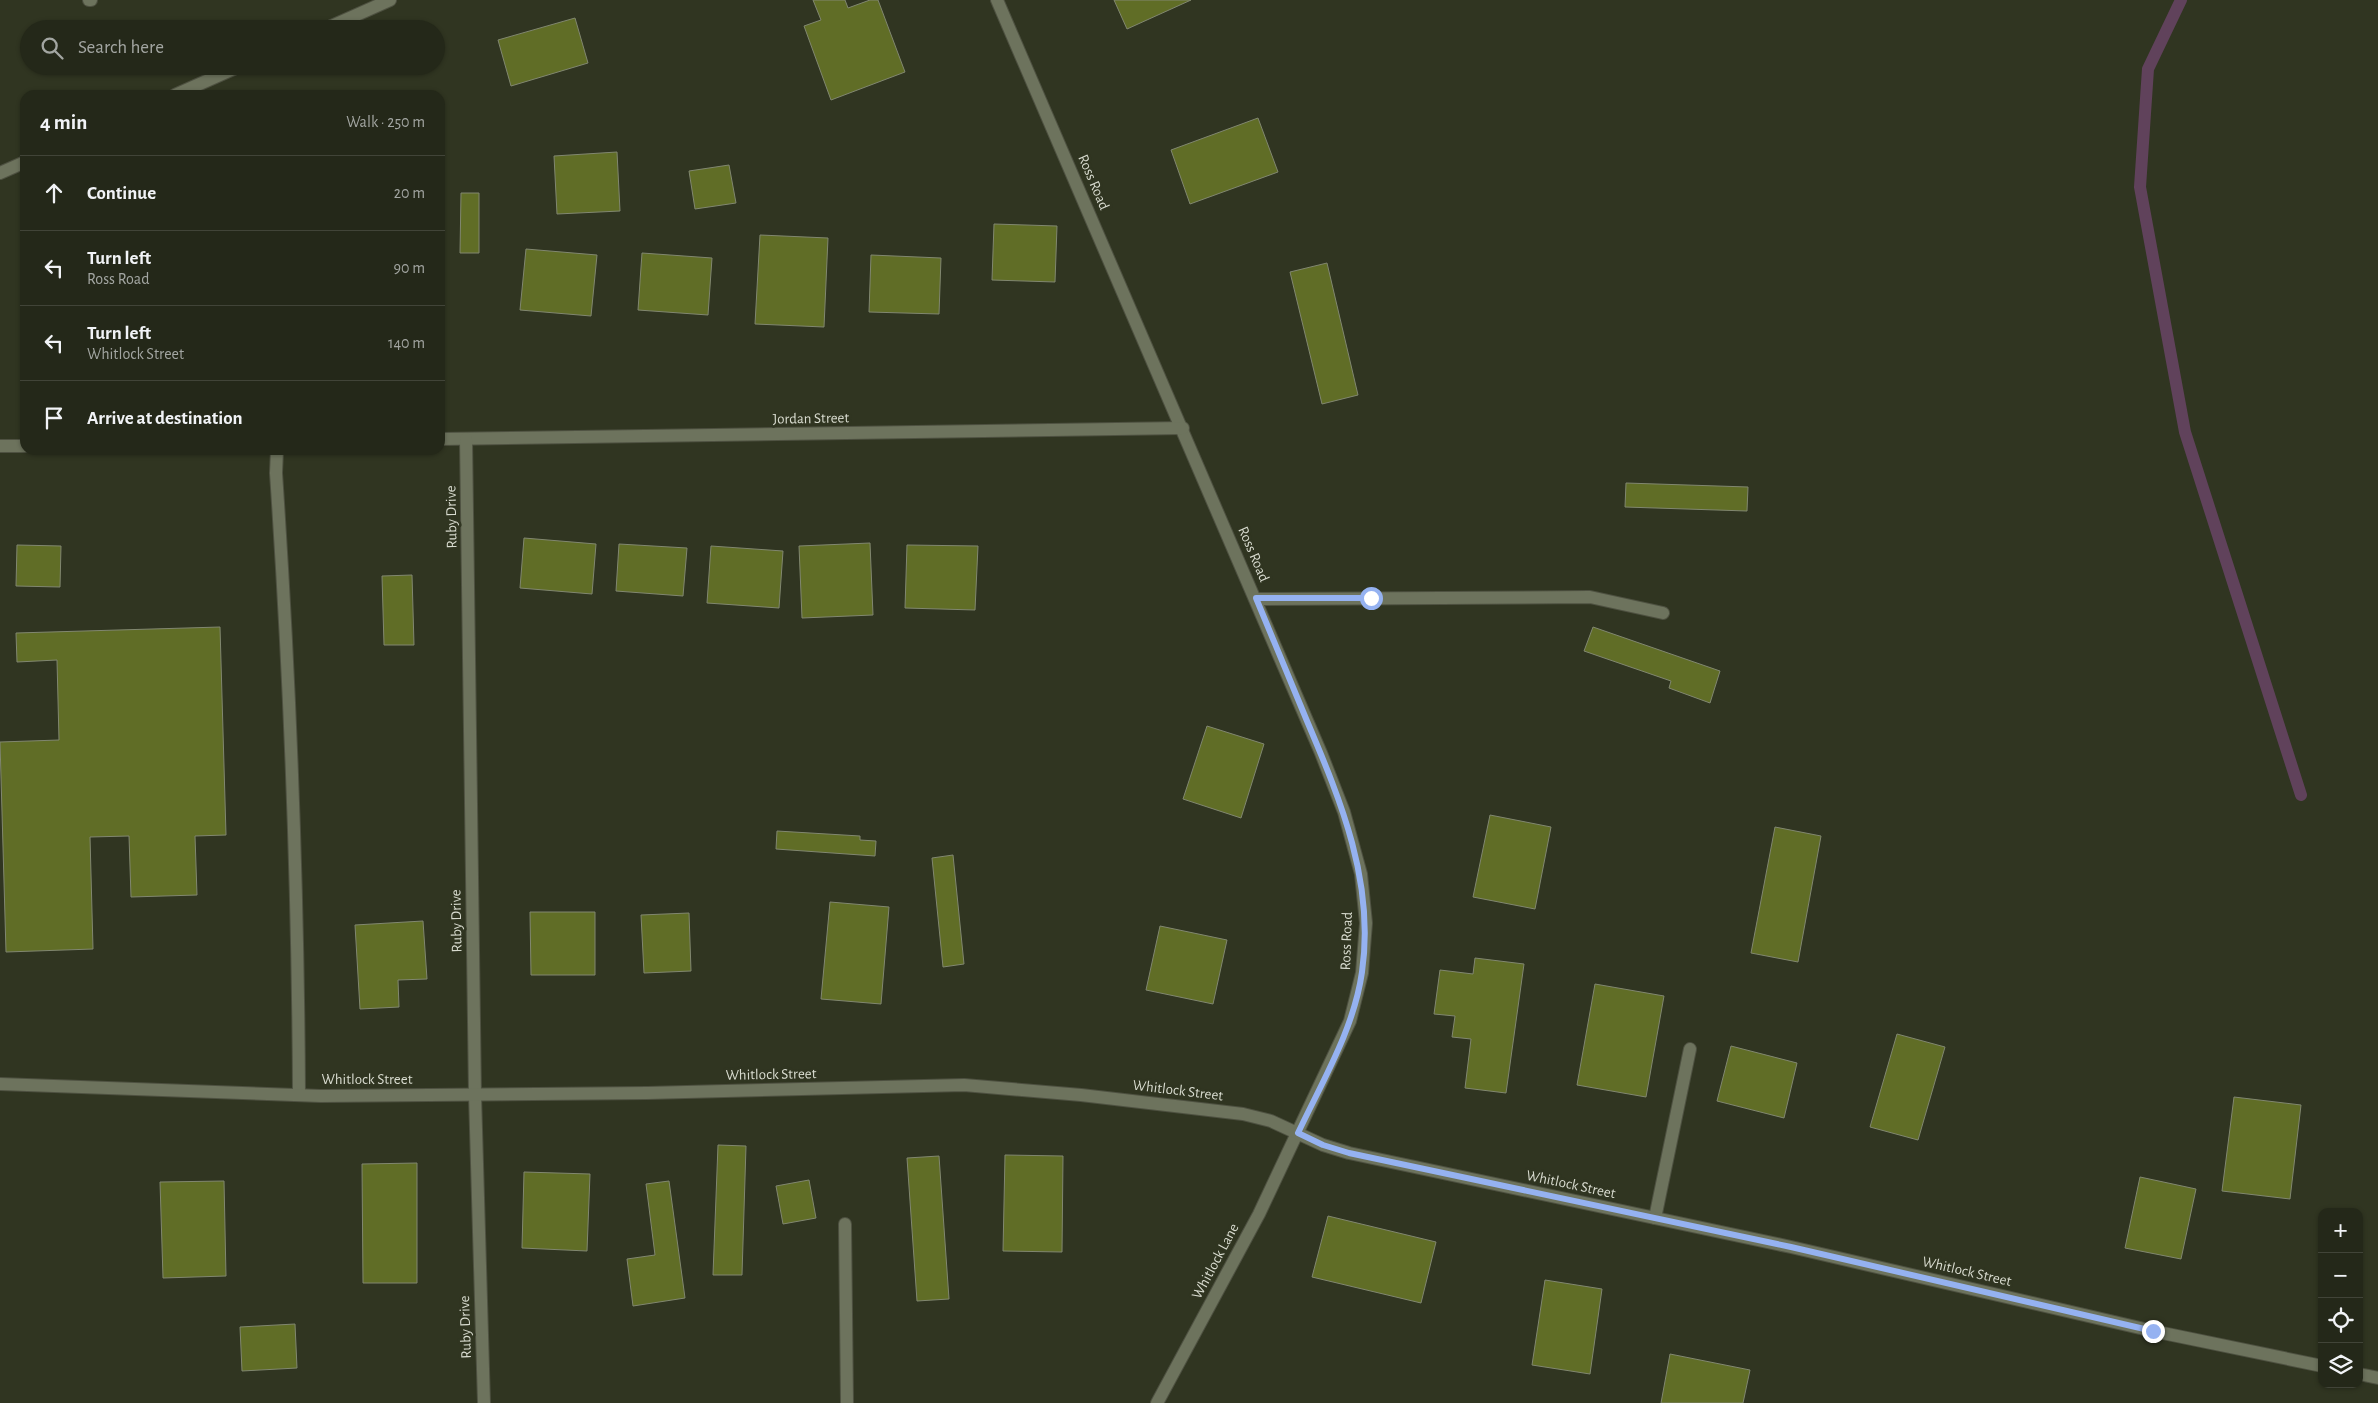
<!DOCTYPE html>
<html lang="en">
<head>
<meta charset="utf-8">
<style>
	body { margin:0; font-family:"Alegreya Sans",sans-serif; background:#303426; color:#f1f3f6 }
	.controls { position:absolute; right:15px; bottom:15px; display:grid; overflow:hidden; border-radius:10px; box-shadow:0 1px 4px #0004 }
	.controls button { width:45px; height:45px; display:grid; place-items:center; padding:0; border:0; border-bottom:1px solid #414438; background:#242819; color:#f1f3f6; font:25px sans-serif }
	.stop { position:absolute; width:15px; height:15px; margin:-11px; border:4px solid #95b2f1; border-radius:50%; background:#fff }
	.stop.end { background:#95b2f1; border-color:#fff; box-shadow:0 1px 5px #0008 }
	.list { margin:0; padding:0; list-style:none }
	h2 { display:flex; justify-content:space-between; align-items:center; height:65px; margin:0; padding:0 20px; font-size:21px }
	h2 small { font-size:16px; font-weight:400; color:#a3a6a2 }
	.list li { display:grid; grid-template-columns:32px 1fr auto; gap:15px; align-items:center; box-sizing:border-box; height:75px; padding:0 20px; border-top:1px solid #414438 }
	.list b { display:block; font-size:19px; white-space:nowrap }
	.list p { margin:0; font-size:16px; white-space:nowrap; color:#a3a6a2 }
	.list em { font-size:16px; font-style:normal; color:#a3a6a2 }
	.icon { flex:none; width:28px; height:28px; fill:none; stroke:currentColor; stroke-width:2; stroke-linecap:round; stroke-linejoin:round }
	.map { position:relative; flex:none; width:2378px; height:1403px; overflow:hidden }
	.search { position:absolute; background:#242819; box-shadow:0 1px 4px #0004; left:20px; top:20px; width:425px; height:55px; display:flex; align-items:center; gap:12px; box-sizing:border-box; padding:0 18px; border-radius:28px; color:#a3a6a2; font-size:19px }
	.panel { position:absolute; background:#242819; box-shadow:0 1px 4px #0004; left:20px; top:90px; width:425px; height:365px; border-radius:15px }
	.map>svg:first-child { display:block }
</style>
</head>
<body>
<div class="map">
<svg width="2378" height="1403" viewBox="0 0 2378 1403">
	<rect width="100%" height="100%" fill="#303521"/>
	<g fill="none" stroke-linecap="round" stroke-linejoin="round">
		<path stroke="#60425b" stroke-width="12" d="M 2181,0 L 2148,69 L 2140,187 L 2185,432 L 2301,795"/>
	</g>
	<g fill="#606d26" stroke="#818770">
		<path d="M 813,0 L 845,0 L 848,8 L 870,0 L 878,0 L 905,72 L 831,100 L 804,26 L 821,20 Z"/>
		<path d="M 1114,0 L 1191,0 L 1127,29 Z"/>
		<path d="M 575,18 L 588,63 L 511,86 L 498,40 Z"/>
		<path d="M 1258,118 L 1278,172 L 1190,204 L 1171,150 Z"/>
		<path d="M 617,152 L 620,211 L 557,214 L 554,156 Z"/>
		<path d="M 729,165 L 736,203 L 695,209 L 689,171 Z"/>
		<path d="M 461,193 L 479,193 L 479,253 L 460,253 Z"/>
		<path d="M 994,224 L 1057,226 L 1055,282 L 992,280 Z"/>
		<path d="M 760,235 L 828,238 L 824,327 L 755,324 Z"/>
		<path d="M 526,249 L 597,255 L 591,316 L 520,310 Z"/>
		<path d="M 642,253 L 712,258 L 708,315 L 638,310 Z"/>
		<path d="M 871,255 L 941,258 L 939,314 L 869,312 Z"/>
		<path d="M 1327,263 L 1358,395 L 1322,404 L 1290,272 Z"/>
		<path d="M 1626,483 L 1748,487 L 1747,511 L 1625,507 Z"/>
		<path d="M 524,538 L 596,544 L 592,594 L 520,588 Z"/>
		<path d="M 870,543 L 873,615 L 802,618 L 799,546 Z"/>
		<path d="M 619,544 L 687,548 L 683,596 L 616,591 Z"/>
		<path d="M 17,545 L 61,546 L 60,587 L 16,586 Z"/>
		<path d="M 907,545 L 978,546 L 975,610 L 905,608 Z"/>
		<path d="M 711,546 L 783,551 L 779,608 L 707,603 Z"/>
		<path d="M 412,575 L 414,645 L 384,645 L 382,576 Z"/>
		<path d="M 220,627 L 226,835 L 195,836 L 197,895 L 131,897 L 129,836 L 90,837 L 93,949 L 6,952 L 0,742 L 59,740 L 57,660 L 17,662 L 16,633 Z"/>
		<path d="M 1593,627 L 1720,671 L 1710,703 L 1669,688 L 1671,681 L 1584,651 Z"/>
		<path d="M 1207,726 L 1264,744 L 1241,818 L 1183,799 Z"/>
		<path d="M 1490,815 L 1551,827 L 1535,909 L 1473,897 Z"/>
		<path d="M 1775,827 L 1821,836 L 1798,962 L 1751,953 Z"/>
		<path d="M 777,831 L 860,836 L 860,840 L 876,841 L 875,856 L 776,849 Z"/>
		<path d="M 953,855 L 964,964 L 943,967 L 932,858 Z"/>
		<path d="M 830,902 L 889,907 L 881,1004 L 821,999 Z"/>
		<path d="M 530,912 L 595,912 L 595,975 L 531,975 Z"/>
		<path d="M 689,913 L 691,971 L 644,973 L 641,915 Z"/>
		<path d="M 423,921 L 427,979 L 398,980 L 399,1007 L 360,1009 L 355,925 Z"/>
		<path d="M 1160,926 L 1227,940 L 1213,1004 L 1146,990 Z"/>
		<path d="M 1475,958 L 1524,964 L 1506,1093 L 1465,1088 L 1471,1039 L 1452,1037 L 1455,1016 L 1434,1014 L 1440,970 L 1473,974 Z"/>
		<path d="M 1595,984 L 1664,996 L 1646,1097 L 1577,1085 Z"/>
		<path d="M 1897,1034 L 1945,1047 L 1918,1140 L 1870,1127 Z"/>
		<path d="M 1731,1046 L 1797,1063 L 1784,1118 L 1717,1101 Z"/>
		<path d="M 2234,1097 L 2301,1105 L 2290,1199 L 2222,1191 Z"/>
		<path d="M 718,1145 L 746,1146 L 742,1275 L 713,1275 Z"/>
		<path d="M 1005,1155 L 1063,1156 L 1062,1252 L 1003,1251 Z"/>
		<path d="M 939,1156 L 949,1299 L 917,1301 L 907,1158 Z"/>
		<path d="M 417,1163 L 417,1283 L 363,1283 L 362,1164 Z"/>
		<path d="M 524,1172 L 590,1174 L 587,1251 L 522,1248 Z"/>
		<path d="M 2140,1177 L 2196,1189 L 2181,1259 L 2125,1248 Z"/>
		<path d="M 809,1180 L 816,1218 L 783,1224 L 776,1186 Z"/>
		<path d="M 224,1181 L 226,1276 L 163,1278 L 160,1182 Z"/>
		<path d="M 669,1181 L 685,1298 L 633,1306 L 627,1259 L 655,1255 L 646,1184 Z"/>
		<path d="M 1328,1216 L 1436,1242 L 1421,1303 L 1312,1277 Z"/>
		<path d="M 1545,1280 L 1602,1289 L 1590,1374 L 1532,1365 Z"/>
		<path d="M 295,1324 L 297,1368 L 242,1371 L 240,1327 Z"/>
		<path d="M 1670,1354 L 1750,1370 L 1743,1403 L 1661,1403 Z"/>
	</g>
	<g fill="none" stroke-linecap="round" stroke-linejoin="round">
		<defs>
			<g id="service">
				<path d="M 89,0 L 91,0"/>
				<path d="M 277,450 L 276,473 C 290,680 298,887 299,1095"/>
				<path d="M 1256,599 L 1590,597 L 1663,613"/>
				<path d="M 1655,1218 L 1690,1049"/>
				<path d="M 845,1224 L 847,1403"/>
			</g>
			<g id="minor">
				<path d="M 997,0 L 1321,753 L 1344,812 L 1361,874 L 1366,923 L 1362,973 L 1350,1021 L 1259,1214 L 1157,1403"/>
				<path d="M 325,29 L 390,0"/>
				<path d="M 175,95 L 240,66"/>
				<path d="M 0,173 L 25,162"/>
				<path d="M 440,439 L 1183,428"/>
				<path d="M 466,439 L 475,1095 L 484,1403"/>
				<path d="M 0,446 L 25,446"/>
				<path d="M 0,1084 L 321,1096 L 647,1093 L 964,1085 L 1081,1095 L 1243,1114 L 1271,1121 L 1323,1145 L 1349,1153 L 1791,1247 L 2153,1331 L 2322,1366"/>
				<path d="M 2359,1374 L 2378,1378"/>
			</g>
		</defs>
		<use href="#service" stroke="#4e5141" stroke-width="14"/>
		<use href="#minor" stroke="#4e5141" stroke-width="14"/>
		<use href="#service" stroke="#6d735d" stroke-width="12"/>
		<use href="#minor" stroke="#6d735d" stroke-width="12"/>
	</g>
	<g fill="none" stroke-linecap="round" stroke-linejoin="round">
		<path stroke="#95b2f1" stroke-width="6" d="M 1371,598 L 1256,598 C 1273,639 1290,680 1307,721 C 1341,801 1375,883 1362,972 C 1354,1029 1322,1082 1298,1133 L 1323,1145 L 1349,1153 L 1791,1247 L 2153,1331"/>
	</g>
	<g text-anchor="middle" stroke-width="5" stroke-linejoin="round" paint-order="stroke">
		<g font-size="15" fill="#d8dbcf" stroke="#303521">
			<text transform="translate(1094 182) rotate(67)" y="5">Ross Road</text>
			<text transform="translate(811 418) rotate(-1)" y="5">Jordan Street</text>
			<text transform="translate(451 517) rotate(-91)" y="5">Ruby Drive</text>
			<text transform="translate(1254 554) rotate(67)" y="5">Ross Road</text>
			<text transform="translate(456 921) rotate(-91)" y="5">Ruby Drive</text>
			<text transform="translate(1346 941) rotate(-88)" y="5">Ross Road</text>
			<text transform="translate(771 1074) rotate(-1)" y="5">Whitlock Street</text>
			<text x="367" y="1084">Whitlock Street</text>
			<text transform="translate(1178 1090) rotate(7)" y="5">Whitlock Street</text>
			<text transform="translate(1571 1184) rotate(12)" y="5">Whitlock Street</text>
			<text transform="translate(1215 1261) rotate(-62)" y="5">Whitlock Lane</text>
			<text transform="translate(1967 1271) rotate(13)" y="5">Whitlock Street</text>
			<text transform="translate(465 1327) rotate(-92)" y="5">Ruby Drive</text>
		</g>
	</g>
</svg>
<div class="controls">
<button>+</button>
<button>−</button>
<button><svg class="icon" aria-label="locate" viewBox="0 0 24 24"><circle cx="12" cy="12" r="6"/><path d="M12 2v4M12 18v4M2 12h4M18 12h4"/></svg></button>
<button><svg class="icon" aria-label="layers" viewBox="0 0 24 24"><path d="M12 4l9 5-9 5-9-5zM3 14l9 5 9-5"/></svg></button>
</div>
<div class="stop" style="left:1371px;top:598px"></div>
<div class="stop end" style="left:2153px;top:1331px"></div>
<div class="search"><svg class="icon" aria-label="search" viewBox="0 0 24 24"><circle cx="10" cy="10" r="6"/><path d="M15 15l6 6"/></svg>Search here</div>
<section class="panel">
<h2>4 min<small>Walk · 250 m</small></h2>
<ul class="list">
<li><svg class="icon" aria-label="ahead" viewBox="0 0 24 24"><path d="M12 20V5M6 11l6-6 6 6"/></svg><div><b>Continue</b></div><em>20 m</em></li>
<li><svg class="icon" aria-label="left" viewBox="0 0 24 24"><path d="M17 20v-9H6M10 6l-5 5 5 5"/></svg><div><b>Turn left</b><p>Ross Road</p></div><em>90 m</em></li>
<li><svg class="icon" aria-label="left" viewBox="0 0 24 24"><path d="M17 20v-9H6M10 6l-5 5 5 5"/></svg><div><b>Turn left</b><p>Whitlock Street</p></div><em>140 m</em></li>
<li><svg class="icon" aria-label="arrive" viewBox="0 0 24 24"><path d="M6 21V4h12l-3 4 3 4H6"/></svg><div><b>Arrive at destination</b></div></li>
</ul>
</section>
</div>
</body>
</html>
